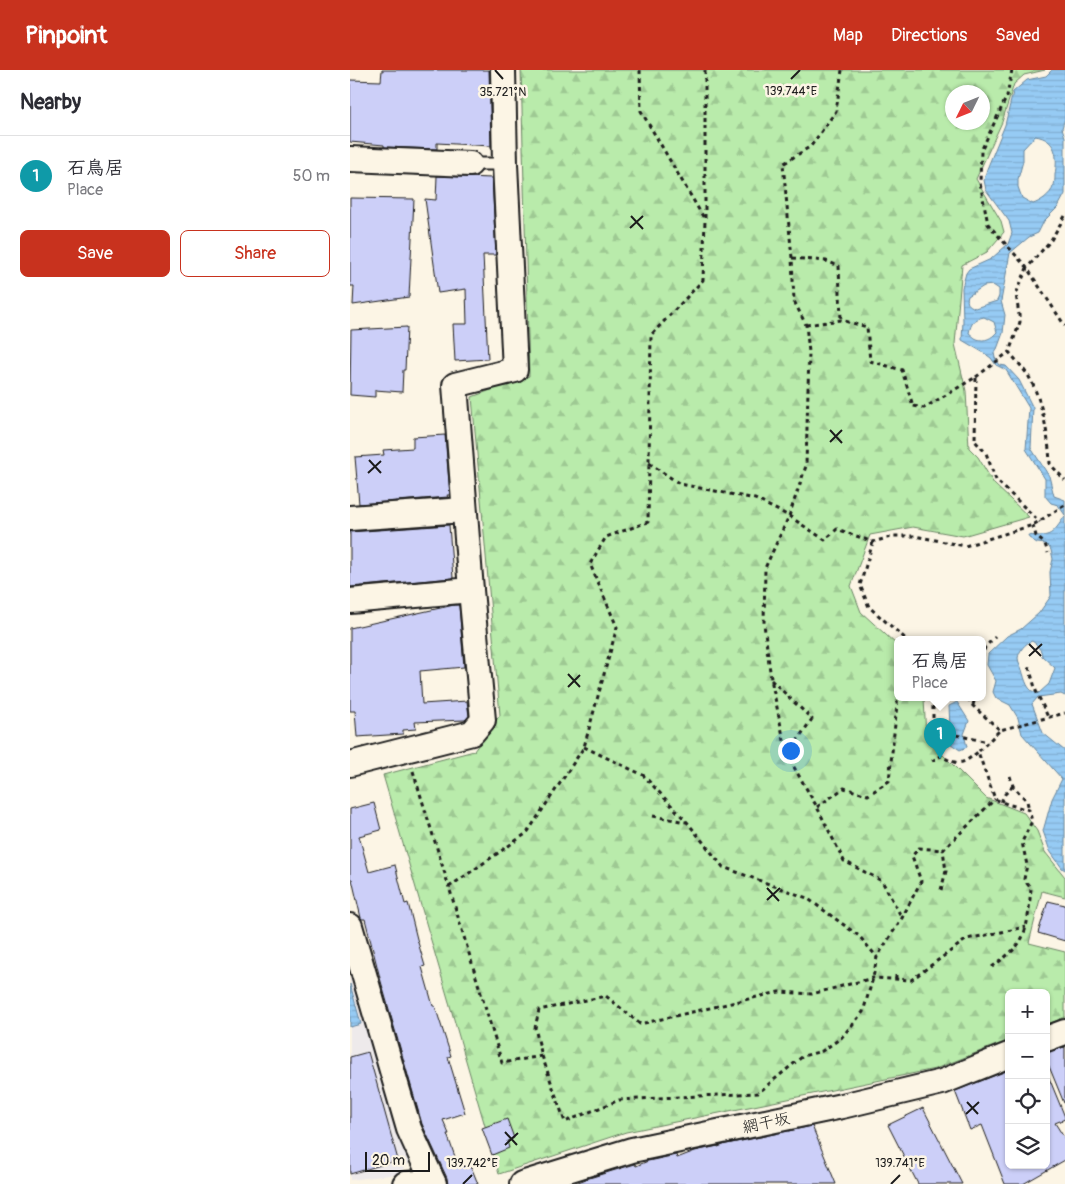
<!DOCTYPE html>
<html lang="en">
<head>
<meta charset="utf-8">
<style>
	body { margin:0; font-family:Pangolin,"Klee One",sans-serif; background:#f2f2f3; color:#2b2b33 }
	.controls { position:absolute; right:15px; bottom:15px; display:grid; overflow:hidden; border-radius:8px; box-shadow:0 1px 4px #0004 }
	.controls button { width:45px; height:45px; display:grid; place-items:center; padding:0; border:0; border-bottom:1px solid #e1e1e2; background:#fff; color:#2b2b33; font:25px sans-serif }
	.compass { position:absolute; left:595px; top:15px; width:45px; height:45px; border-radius:50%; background:#fff; box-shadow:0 1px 4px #0004; rotate:227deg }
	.scale { position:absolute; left:15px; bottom:12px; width:65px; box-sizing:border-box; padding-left:5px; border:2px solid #1c1c1c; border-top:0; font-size:14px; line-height:18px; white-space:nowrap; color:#1c1c1c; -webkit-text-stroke:4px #fcf5e5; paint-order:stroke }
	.you { position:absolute; left:440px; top:680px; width:18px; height:18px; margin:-12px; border:4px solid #fff; border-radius:50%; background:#1a73e8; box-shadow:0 0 0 8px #1a73e833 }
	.badge { display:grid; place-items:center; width:32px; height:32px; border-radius:50%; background:#c8321e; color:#fff; font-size:16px; font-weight:700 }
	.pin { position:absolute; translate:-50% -41px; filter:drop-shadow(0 1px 2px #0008) }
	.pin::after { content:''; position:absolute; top:26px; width:18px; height:15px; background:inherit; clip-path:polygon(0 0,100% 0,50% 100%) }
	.popup { position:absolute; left:544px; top:566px; width:92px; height:65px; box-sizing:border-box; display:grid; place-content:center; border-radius:8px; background:#fff; filter:drop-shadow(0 1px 4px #0005); font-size:16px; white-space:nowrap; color:#7c7c81 }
	.popup b { font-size:19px; color:#2b2b33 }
	.popup::after { content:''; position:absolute; left:50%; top:100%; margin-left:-10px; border:10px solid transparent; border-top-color:#fff }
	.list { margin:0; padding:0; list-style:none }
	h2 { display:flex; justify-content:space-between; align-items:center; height:65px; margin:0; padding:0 20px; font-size:21px }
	h2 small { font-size:16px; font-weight:400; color:#7c7c81 }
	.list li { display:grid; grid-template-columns:32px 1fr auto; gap:15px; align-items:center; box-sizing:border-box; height:80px; padding:0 20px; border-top:1px solid #e1e1e2 }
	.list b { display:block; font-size:19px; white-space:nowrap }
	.list p { margin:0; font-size:16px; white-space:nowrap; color:#7c7c81 }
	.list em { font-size:16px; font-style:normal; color:#7c7c81 }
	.actions { display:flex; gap:10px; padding:15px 20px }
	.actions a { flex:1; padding:11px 0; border:1px solid #c8321e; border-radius:8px; text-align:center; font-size:18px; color:#c8321e }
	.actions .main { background:#c8321e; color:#fff }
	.icon { flex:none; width:28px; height:28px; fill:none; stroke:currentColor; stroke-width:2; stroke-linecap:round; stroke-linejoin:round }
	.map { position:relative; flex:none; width:715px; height:1114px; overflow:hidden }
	header { display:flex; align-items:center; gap:30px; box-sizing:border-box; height:70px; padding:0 25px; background:#c8321e; color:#fff }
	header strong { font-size:24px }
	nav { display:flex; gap:28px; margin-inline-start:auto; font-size:18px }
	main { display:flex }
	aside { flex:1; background:#fff }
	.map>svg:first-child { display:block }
</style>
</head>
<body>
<header>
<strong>Pinpoint</strong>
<nav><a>Map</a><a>Directions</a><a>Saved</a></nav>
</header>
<main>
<aside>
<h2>Nearby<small></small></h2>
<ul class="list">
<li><span class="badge" style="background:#0f9aa8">1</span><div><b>石鳥居</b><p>Place</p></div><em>50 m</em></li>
</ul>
<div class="actions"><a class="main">Save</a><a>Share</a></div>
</aside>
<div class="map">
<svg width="715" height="1114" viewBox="0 0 715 1114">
	<defs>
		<pattern id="forest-firs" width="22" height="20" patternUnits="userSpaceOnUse" patternTransform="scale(1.25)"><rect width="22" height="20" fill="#b9ebab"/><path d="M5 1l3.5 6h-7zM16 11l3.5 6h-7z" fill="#9ec993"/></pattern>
		<pattern id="water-rules" width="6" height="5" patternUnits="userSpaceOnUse" patternTransform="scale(1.25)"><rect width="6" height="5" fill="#96cbf4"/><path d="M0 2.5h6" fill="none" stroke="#81aed1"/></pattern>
	</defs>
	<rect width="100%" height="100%" fill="#fcf5e5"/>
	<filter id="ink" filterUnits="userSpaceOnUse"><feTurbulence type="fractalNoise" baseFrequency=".02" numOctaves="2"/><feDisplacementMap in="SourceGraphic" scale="10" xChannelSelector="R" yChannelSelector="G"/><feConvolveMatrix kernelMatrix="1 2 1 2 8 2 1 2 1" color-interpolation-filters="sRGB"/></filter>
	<g filter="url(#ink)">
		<path fill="#eeeaeb" d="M 0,884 L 59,1093 L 48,1104 L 0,1110 Z"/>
		<path fill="url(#forest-firs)" stroke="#6a8464" fill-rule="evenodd" d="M 171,0 L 695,0 L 674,5 L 664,14 L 652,52 L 626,109 L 651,151 L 654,162 L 637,182 L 612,195 L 605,274 L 616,321 L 619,378 L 628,387 L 644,414 L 679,447 L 613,466 L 563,457 L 520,465 L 501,516 L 511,542 L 547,575 L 548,628 L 574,628 L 576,668 L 636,728 L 674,743 L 687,761 L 695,782 L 715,807 L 715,827 L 692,821 L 679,873 L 715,882 L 715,947 L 696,955 L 696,923 L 659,923 L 659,970 L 585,999 L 276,1062 L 149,1104 L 33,705 L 124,681 L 150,645 L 122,327 L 179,306 ZM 602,22 L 632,22 L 632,52 L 602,52 Z"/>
		<g fill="url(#water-rules)" stroke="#65859e" fill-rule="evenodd">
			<path d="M 702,0 L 715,0 L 715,48 L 712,58 L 715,67 L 715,124 L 708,137 L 694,151 L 688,163 L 679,167 L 660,183 L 651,231 L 655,245 L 653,263 L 647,279 L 644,283 L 645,288 L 650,295 L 656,296 L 669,310 L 683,338 L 681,378 L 699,406 L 704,426 L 715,430 L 715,445 L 708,435 L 701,433 L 695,426 L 695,409 L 676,379 L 679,338 L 656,300 L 646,295 L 641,288 L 634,283 L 612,270 L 613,251 L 612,218 L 616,203 L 619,199 L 641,189 L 658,174 L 662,163 L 659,151 L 636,120 L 634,110 L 637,99 L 655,55 L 663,22 L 677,10 L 696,6 ZM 685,66 C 707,69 708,87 705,105 C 705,109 705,114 703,117 C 701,124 690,132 683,134 L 672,128 L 668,117 L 668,109 L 673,91 L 673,79 ZM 643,215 L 649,219 L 649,226 L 647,231 L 625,238 C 618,235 616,233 618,226 L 634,216 ZM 634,247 L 644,252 L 647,262 C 642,268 635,272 627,269 C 624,268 622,265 619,263 C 621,253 624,249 634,247 Z"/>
			<path d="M 715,446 L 715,626 L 711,624 L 688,627 L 682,634 L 693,663 L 715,681 L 715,800 L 712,798 L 700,781 L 693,761 L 702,729 L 712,709 L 672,664 L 668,648 L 660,635 L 646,628 L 643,622 L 646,611 L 637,595 L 638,584 L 657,566 L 671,559 L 689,543 L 701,526 L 700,502 L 703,489 L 701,480 L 699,477 L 696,474 L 687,473 L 679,468 L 678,465 C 702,468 702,464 715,446 ZM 682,571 L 686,574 L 691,581 L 692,586 L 705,598 L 699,614 L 689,623 C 677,623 675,609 672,600 C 671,596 668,592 668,588 C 669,581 675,573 682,571 Z"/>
			<path d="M 607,632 L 619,651 L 614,664 L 617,677 L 610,680 L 601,674 L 600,659 L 599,636 Z"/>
			<path d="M 0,914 L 11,954 L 0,957 Z"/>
		</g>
		<g fill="#cccff8" stroke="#1c1c1c">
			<path d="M 32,0 L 139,0 L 141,76 L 87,73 L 87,79 L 34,77 L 34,75 L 0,72 L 0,10 L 31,11 Z"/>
			<path d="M 87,106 L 142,108 L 146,185 L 133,185 L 138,289 L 105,291 L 103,254 L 117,254 L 116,219 L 88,223 L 75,129 L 86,130 Z"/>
			<path d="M 0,128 L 64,129 L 59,227 L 3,235 L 4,216 L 0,216 Z"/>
			<path d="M 57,257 L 55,300 L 53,300 L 52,322 L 25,320 L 25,327 L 0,325 L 1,260 Z"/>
			<path d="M 95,365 L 100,425 L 97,425 L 98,427 L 9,434 L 5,387 L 34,385 L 33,380 L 63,378 L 63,367 Z"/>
			<path d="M 99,455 L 103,508 L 0,517 L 0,462 Z"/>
			<path d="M 104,535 L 109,535 L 114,597 L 70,601 L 72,634 L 117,631 L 119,646 L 115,650 L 65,652 L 66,659 L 53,660 L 53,664 L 7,667 L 5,641 L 0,641 L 0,558 Z"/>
			<path d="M 24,733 L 31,760 L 9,766 L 19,802 L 45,795 L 55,834 L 58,833 L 67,869 L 75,896 L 72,897 L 83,936 L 85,936 L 101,986 L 98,987 L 115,1043 L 93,1050 L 99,1064 L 97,1064 L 109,1098 L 120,1094 L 128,1114 L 98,1114 L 97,1108 L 72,1054 L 30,908 L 15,849 L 12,849 L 11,848 L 2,809 L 0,809 L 0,739 Z"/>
			<path d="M 698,831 L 715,835 L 715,871 L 688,863 Z"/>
			<path d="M 715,977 L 715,1033 L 714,1033 L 696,989 L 696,982 Z"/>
			<path d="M 18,982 L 48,1090 L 0,1104 L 0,987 Z"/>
			<path d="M 659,1000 L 659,1095 L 696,1095 L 696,1003 L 697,1003 L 715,1047 L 715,1049 L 705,1053 L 715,1069 L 715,1090 L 673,1114 L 655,1114 L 632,1055 L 620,1060 L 605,1021 Z"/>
			<path d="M 573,1038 L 612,1114 L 568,1114 L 538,1055 Z"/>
			<path d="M 157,1049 L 164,1068 L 157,1071 L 159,1078 L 142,1085 L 132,1058 Z"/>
			<path d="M 462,1056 L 486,1114 L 226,1114 L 226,1113 L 236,1109 L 285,1094 L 286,1096 L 298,1091 L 326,1085 L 327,1088 L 345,1081 L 368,1076 L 368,1077 L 376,1074 Z"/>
		</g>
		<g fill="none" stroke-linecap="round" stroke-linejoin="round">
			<defs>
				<path id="lane" d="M 120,94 L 155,94"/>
				<g id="street">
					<path d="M 0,89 L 120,94"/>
					<path d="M 0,448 L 114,440"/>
					<path d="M 0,531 L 121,520"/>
					<path d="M 0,694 L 122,663 L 133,650 L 121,520 L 105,315 L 165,300 L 155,94 L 153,0"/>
					<path d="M 0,856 L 59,1059 L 84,1114"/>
					<path d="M 696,969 L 715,962"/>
					<path d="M 55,1114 L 83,1112"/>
					<path d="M 172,1114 L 282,1080 L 492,1036 L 592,1012 L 659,985"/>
				</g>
			</defs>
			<use href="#lane" stroke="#1c1c1c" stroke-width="15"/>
			<use href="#street" stroke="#1c1c1c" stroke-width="28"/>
			<g stroke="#1c1c1c" stroke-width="3" stroke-dasharray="4 4" stroke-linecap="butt">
				<path d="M 290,0 L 291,41 L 355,150"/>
				<path d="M 355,0 L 355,150 L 353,210 L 301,265 L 298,452 L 256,467 L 240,494 L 267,557 L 234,677 L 177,763 L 99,817 L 152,993 L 192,986 L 185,958 L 189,940 L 256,926 L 290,954 L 429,922 L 462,924 L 523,908 L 561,910 L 617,869 L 676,857"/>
				<path d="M 492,0 L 486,41 L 461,76 L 433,94 L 442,188 L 444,231 L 456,255 L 459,282 L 456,396 L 439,446 L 415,498 L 414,554 L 421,609 L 437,685 L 467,737 L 494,791 L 532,811 L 552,848"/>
				<path d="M 662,0 L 657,26 L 631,81 L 630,113 L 638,154 L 677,198 L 715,256"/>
				<path d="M 715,146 L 701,170 L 677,198 L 666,224 L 670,252 L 659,282 C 666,290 673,298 679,307 C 692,330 699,367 700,394 L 715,410"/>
				<path d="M 442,188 L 476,191 L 489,196 L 491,250"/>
				<path d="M 456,255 L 491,250 L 517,257 L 520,291 L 552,300 L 563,336 L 574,338 L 626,307 L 625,371 L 636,383 L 646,410 L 690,452"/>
				<path d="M 626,307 L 659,282"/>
				<path d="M 299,393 L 330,414 L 405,429 L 439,446 L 475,470 L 487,459 L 523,472 L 544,466 L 565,466 L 615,476 L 683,455 L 715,435"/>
				<path d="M 683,455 L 686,466 L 695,474 L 698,483"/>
				<path d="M 523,472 L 510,515 L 519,537 L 557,570"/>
				<path d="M 632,588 L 635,577 L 645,567"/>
				<path d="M 679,597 L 686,621 L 698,647"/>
				<path d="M 421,610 L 462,649 L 437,685"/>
				<path d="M 583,628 L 583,660 L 591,686 C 610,696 611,695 628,682"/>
				<path d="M 618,628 L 623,636 L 650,660"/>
				<path d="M 623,635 L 625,628"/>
				<path d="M 583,660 L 638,672"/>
				<path d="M 234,677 L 293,705 L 337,752 L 373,797 L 457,828 L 509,866 L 527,887"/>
				<path d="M 582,691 L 591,686"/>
				<path d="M 63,701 L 99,817"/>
				<path d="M 660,706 L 663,716 L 677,731 L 679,740"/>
				<path d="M 651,732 L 655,724 L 663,716"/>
				<path d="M 467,737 L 494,718 L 518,725 L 539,711 L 548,625"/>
				<path d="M 303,746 L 336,752"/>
				<path d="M 591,820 L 596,801 L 593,780"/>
				<path d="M 642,897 C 652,889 665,881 671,870 C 679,855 679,835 681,819 L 674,809 L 677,795 L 672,772 L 682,751 L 679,740 L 657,734 L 645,729 L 628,682 L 650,660 L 715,643"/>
				<path d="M 546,909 L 546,903"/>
				<path d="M 192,986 L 215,1052 L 269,1030 L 408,1023 L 453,986 L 472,981 L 491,968 L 513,942 L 523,908 L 527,887 L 552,848 L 571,811 L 562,786 L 569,778 L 593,780 L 645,729"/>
			</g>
			<use href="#lane" stroke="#fcf5e5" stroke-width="11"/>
			<use href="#street" stroke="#fcf5e5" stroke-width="24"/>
		</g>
	</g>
	<path fill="none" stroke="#1c1c1c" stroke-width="2" d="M 145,0 L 153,9M 441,9 L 450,0M 281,146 L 293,159M 280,158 L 293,146M 480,360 L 492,373M 480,372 L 492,360M 19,390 L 31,403M 18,403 L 31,391M 679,574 L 691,586M 679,586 L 692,574M 218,604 L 230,617M 218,617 L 230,605M 417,818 L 429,831M 417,830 L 430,818M 617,1032 L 628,1044M 616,1044 L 629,1032M 155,1062 L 167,1075M 155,1075 L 168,1063M 113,1114 L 122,1105M 541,1114 L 550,1105"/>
	<g text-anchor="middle" stroke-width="5" stroke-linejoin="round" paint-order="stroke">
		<g font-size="16" fill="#1c1c1c" stroke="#fcf5e5">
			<text transform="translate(416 1052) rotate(-12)" y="6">網干坂</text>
		</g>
	</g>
	<g font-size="12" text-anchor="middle" fill="#1c1c1c" stroke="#fcf5e5" stroke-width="5" stroke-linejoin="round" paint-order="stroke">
		<text x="441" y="25">139.744°E</text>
		<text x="153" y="26">35.721°N</text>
		<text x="122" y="1097">139.742°E</text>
		<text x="550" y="1097">139.741°E</text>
	</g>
</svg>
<div class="controls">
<button>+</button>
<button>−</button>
<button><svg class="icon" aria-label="locate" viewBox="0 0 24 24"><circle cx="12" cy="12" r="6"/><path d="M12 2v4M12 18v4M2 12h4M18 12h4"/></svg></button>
<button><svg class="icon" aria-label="layers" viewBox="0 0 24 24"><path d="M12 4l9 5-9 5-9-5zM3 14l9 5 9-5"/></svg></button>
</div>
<svg class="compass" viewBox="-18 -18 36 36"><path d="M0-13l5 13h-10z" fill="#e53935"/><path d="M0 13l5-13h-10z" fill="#7c7c81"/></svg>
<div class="scale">20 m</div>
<div class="you"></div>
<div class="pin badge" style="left:590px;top:689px;background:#0f9aa8">1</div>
<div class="popup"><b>石鳥居</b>Place</div>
</div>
</main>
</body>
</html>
